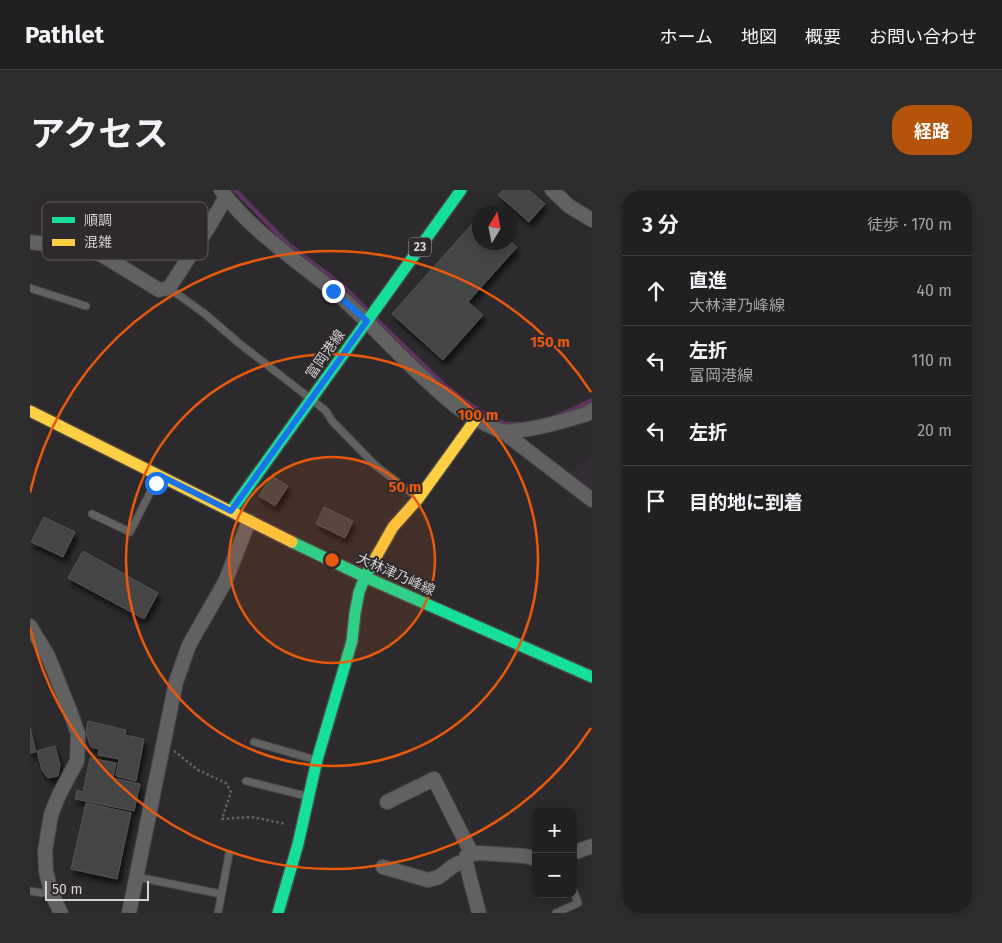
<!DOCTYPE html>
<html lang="ja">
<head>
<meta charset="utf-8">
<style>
	body { margin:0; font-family:"Fira Sans","Noto Sans JP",sans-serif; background:#2d2d2e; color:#f1f3f6 }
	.controls { position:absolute; right:15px; bottom:15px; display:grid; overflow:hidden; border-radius:10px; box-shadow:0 2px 12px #0003 }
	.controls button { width:45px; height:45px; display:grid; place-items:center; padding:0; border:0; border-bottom:1px solid #3e3e3f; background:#212021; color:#f1f3f6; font:25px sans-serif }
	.compass { position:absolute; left:442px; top:15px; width:45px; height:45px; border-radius:50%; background:#212021; box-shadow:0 2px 12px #0003; rotate:10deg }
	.scale { position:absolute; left:15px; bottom:12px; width:104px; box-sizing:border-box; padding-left:5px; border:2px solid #d4d1d4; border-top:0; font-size:14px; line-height:18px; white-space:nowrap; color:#d4d1d4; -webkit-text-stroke:4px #2d292d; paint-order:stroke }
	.stop { position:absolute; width:15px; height:15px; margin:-11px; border:4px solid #1a73e8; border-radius:50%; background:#fff }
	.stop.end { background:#1a73e8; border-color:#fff; box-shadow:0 1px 5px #0008 }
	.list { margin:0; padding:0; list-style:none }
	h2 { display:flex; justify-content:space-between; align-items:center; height:65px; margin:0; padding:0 20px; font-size:21px }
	h2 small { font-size:16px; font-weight:400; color:#a2a3a5 }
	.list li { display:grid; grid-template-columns:32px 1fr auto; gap:15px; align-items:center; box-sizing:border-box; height:70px; padding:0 20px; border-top:1px solid #3e3e3f }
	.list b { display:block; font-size:19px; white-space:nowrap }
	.list p { margin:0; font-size:16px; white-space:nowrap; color:#a2a3a5 }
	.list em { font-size:16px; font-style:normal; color:#a2a3a5 }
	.icon { flex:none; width:28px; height:28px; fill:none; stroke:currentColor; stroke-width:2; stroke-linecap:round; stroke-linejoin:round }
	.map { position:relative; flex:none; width:562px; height:723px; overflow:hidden; border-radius:20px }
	header { display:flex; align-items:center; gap:30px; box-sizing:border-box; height:70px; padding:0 25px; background:#212021; border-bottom:1px solid #3e3e3f }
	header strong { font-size:24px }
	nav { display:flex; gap:28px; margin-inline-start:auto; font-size:18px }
	.intro { display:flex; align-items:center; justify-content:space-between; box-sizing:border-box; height:120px; padding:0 30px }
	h1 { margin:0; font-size:35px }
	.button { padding:12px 22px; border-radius:20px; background:#b45309; color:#fff; font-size:18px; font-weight:700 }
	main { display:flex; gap:30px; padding:0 30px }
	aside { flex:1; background:#212021; border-radius:20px; box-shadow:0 2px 12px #0003 }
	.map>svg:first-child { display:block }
</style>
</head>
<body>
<header>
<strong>Pathlet</strong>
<nav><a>ホーム</a><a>地図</a><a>概要</a><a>お問い合わせ</a></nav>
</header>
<div class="intro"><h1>アクセス</h1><a class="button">経路</a></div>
<main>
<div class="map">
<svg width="562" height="723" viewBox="0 0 562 723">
	<defs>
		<filter id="shadow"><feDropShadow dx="3" dy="5.5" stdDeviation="2.5" flood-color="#0009"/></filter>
	</defs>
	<rect width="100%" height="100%" fill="#2c2a2c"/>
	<path fill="#342c34" d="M 562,266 L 562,306 L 536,285 Z"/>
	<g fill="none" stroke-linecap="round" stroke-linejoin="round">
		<g stroke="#613163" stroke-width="4.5">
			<path d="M 205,0 L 258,54 L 314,97 L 337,120"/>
			<path d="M 346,129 L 414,195 L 439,214 L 460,227 L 475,234 L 490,234"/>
			<path d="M 525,227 L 548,217 L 562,210"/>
		</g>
	</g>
	<g fill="#454445" stroke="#545454" filter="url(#shadow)">
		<path d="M 473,0 L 499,0 L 515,14 L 499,32 L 468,5 Z"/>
		<path d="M 450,25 L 450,52 L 480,52 L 480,51 L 487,57 L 438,112 L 453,125 L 413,170 L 362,124 Z"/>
		<path d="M 242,286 L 258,296 L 245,316 L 229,306 Z"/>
		<path d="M 294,317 L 323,331 L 315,348 L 286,334 Z"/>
		<path d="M 14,327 L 45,342 L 33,367 L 1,352 Z"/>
		<path d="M 53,361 L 128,403 L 114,429 L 38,388 Z"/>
		<path d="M 58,531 L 96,540 L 95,545 L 114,549 L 106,591 L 86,586 L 89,569 L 68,565 L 69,559 L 61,557 L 56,543 Z"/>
		<path d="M 0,538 L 6,562 L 0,563 Z"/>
		<path d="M 25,556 L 30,575 L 28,586 L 18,588 L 12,580 L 7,561 Z"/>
		<path d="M 60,568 L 86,573 L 83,588 L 110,594 L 104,621 L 45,609 L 47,600 L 53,602 Z"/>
		<path d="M 56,613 L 101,623 L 87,689 L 41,679 Z"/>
	</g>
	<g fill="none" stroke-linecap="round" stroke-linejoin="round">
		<defs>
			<g id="lane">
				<path d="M 0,98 L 56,116"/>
				<path d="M 139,98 L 175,124 L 210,154 L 281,209 L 296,221 L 302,231 L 345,275 L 388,308"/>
				<path d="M 62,324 L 100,342 L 129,285"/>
				<path d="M 224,552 L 286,570"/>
				<path d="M 216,591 L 276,606"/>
				<path d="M 107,687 L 191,704"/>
				<path d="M 0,701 L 11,703 L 21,702"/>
				<path d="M 188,723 L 199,664"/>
				<path d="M 526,723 L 548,713 L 543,699"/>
			</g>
			<g id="street">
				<path d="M 191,0 C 221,41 265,69 304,101 C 336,128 363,160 394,188 C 413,206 433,225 458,235 C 462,237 467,240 472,241 C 475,242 480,241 483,241 C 508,239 533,231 557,224 L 562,220"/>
				<path d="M 522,0 L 539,16 L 562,30"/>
				<path d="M 0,52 L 54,59 L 72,65 L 129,100 L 139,98 L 178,38 L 196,7"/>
				<path d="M 472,241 L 562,310"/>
				<path d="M 0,436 L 18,466 L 40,521 L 48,544 L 47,571 L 29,605 L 21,625 L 15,661 L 16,681 L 21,702 L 31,723"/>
				<path d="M 357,612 L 404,589 L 442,664"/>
				<path d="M 543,663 L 562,656"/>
				<path d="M 353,677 L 398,690 L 409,687 L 423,676 L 429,673 L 436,673"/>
				<path d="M 99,723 L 146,492 L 159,455 L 195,392 L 219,331"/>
				<path d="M 449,723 L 436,673 L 436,667 L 442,664 L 449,663 L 495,666 L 506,669"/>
			</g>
			<g id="fast">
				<path d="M 201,321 L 431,0"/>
				<path d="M 262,352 L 335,387 L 562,487"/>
				<path d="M 248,723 L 268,654 L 287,570 L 322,451 L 325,423 L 329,402 L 335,387 L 346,367"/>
			</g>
			<g id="slow">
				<path d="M 0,221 L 262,352"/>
				<path d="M 346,367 L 363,337 L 388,309 L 445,230"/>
			</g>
		</defs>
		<use href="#lane" stroke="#474547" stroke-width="9"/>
		<use href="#street" stroke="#474547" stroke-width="16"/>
		<use href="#fast" stroke="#474547" stroke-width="14"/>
		<use href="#slow" stroke="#474547" stroke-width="14"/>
		<path stroke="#646264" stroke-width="2.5" stroke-dasharray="2.5 2.5" stroke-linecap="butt" d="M 144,561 L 168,580 L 196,593 L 201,602 L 192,629 L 222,627 L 256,634"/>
		<use href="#lane" stroke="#626162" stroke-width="7"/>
		<use href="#street" stroke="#626162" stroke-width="14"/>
		<use href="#fast" stroke="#16e098" stroke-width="11"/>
		<use href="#slow" stroke="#ffcf43" stroke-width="11"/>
	</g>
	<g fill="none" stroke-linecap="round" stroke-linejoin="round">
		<path stroke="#1a73e8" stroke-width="6" d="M 126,293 L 129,285 L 201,321 L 337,131 L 303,101"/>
	</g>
	<circle cx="302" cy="370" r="103" fill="#e8590c" fill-opacity=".12"/>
	<g fill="none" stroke="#e8590c" stroke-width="2.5">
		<circle cx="302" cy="370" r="103"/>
		<circle cx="302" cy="370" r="206"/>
		<path d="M561 538A309 309 0 0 1 0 437M0 303A309 309 0 0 1 561 202"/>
	</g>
	<g text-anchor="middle" stroke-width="4" stroke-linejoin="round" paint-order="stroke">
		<rect fill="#2d292d" stroke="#a29fa2" stroke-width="1" x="379" y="47.5" width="22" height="19" rx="4"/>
		<g font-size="12" font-weight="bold" fill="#d4d1d4">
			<text x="390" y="61">23</text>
		</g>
		<g font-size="14" fill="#d4d1d4" stroke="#2d292d">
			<text transform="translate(295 164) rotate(-55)" y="5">富岡港線</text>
			<text transform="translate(366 384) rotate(24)" y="5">大林津乃峰線</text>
		</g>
	</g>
	<rect x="12" y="12" width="166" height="58" rx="8" fill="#2d292d" stroke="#5f5b5f" stroke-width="1"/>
	<rect x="22" y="27" width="23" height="6" fill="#16e098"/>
	<rect x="22" y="49" width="23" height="7" fill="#ffcf43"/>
	<g font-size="14" fill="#d4d1d4">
		<text x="54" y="35">順調</text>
		<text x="54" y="57">混雑</text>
	</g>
	<circle cx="302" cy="370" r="8" fill="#e8590c" stroke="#2d292d" stroke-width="2.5"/>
	<g font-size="15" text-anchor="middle" font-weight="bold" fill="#e8590c" stroke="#2d292d" stroke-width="4" stroke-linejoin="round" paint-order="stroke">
		<text x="520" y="157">150 m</text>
		<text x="448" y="230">100 m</text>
		<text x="375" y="302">50 m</text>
	</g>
</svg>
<div class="controls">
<button>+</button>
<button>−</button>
</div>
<svg class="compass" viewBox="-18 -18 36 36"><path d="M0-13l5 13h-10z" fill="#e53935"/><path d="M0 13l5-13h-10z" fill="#a2a3a5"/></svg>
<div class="scale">50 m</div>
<div class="stop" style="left:126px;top:293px"></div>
<div class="stop end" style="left:303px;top:101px"></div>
</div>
<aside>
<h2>3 分<small>徒歩 · 170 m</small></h2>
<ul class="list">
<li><svg class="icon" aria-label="ahead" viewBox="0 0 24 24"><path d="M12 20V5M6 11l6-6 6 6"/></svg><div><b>直進</b><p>大林津乃峰線</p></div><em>40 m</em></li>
<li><svg class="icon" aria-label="left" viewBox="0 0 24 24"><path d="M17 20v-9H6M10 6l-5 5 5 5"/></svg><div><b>左折</b><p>富岡港線</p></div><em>110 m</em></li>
<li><svg class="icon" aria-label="left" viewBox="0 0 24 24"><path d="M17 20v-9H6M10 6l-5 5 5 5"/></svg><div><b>左折</b></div><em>20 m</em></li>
<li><svg class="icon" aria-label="arrive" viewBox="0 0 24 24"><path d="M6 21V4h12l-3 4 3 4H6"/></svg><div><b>目的地に到着</b></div></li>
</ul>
</aside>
</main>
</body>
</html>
